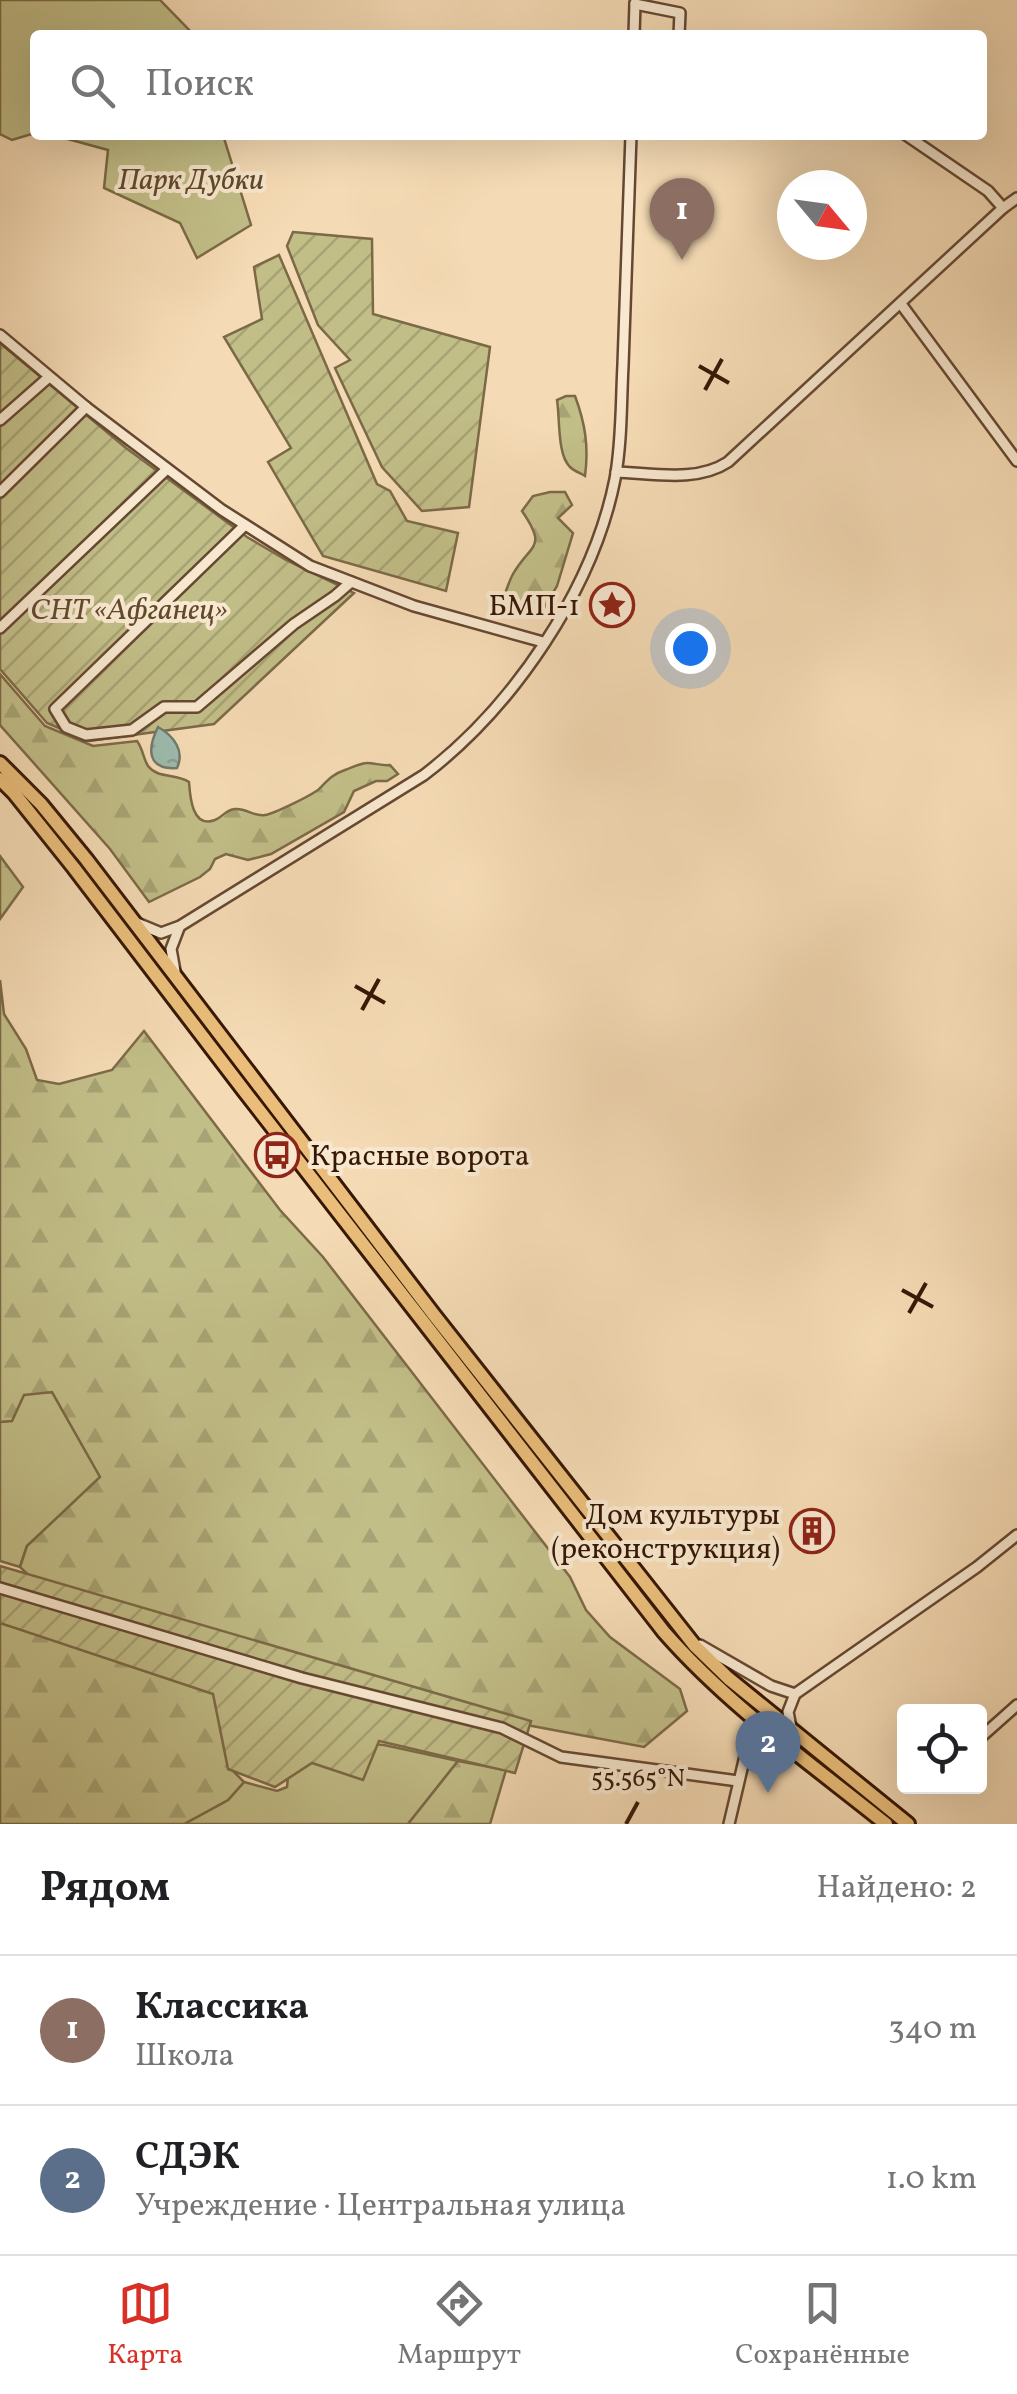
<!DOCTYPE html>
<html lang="ru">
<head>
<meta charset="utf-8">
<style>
	body { margin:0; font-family:Vollkorn,serif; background:#f2f2f2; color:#202124 }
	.controls { position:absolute; right:30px; bottom:30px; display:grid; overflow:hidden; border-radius:10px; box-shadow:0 10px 40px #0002 }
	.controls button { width:90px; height:90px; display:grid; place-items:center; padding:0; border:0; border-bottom:2px solid #e0e0e0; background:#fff; color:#202124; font:50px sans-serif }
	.compass { position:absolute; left:777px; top:170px; width:90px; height:90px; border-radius:50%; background:#fff; box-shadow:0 10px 40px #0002; rotate:119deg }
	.you { position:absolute; left:690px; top:648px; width:35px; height:35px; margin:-25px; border:8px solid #fff; border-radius:50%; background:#1a73e8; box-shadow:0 0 0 15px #1a73e833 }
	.badge { display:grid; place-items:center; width:65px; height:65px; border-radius:50%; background:#d93025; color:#fff; font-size:32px; font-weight:700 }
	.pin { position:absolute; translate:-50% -82px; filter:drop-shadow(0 2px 5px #0008) }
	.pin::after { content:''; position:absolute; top:52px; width:35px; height:30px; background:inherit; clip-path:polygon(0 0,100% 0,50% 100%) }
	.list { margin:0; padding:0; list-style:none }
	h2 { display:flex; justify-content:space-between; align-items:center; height:130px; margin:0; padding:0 40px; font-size:42px }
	h2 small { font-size:32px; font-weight:400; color:#757577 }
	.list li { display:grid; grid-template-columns:65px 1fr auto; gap:30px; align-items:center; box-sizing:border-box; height:150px; padding:0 40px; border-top:2px solid #e0e0e0 }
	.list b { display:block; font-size:38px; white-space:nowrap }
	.list p { margin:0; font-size:32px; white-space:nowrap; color:#757577 }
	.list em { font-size:32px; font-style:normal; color:#757577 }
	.icon { flex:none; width:55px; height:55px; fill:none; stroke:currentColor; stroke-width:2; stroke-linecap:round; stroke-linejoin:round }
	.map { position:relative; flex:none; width:1017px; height:1824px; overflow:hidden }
	.search { position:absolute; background:#fff; box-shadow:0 10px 40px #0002; left:30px; right:30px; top:30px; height:110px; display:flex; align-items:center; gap:25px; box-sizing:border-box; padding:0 35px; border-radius:10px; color:#757577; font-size:38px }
	.sheet { height:430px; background:#fff }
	nav { display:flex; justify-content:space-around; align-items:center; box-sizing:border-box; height:140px; border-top:2px solid #e0e0e0; background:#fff; font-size:28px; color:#757577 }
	nav a { display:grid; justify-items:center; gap:5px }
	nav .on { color:#d93025 }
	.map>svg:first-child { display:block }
</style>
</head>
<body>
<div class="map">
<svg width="1017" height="1824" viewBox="0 0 1017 1824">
	<defs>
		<pattern id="forest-firs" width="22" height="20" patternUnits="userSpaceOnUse" patternTransform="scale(2.5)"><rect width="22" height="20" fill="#c2be88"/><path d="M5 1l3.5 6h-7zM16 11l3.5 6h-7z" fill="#a7a374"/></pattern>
		<pattern id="garden-furrows" width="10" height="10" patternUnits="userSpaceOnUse" patternTransform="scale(2.5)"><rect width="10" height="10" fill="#c2be88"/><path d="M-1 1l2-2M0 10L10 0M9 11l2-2" fill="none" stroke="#a7a374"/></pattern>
		<pattern id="water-ripples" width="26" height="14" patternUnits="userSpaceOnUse" patternTransform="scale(2.5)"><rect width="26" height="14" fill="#9cbbad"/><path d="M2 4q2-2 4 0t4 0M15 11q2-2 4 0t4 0" fill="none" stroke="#87a093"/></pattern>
	</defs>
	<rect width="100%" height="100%" fill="#f5dbb5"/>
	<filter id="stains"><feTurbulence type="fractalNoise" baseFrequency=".002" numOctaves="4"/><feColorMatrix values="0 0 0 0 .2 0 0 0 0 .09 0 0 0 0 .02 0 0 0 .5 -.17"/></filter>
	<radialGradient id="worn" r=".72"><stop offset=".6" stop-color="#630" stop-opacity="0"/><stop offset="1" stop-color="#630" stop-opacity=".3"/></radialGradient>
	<g fill="#c2be88" stroke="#7c6a47" stroke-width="2.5">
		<path d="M 0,0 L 160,0 L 194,35 L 35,35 L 35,133 L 12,140 L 0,134 Z"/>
		<path d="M 53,135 L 223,135 L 251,225 L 197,258 L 180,223 L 104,188 L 108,150 Z"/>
		<path d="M 52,1392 L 101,1478 L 27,1546 L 20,1567 L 0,1561 L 0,1422 L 12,1420 L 23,1394 Z"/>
		<path d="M 307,1739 L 384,1745 L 458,1761 L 408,1824 L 184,1824 L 228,1800 L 244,1782 L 277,1791 L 287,1787 L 291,1745 Z"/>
	</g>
	<g fill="url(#forest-firs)" stroke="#7c6a47" stroke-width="2.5">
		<path d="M 566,396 L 575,396 C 585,423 589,446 585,476 C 580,473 574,471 570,467 C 557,455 560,417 557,400 Z"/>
		<path d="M 550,492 L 565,492 L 572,505 L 558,518 L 573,533 L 557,586 L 544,608 L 517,614 L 501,605 C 505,595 508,583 513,574 C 531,543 548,549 522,511 L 533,496 Z"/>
		<path d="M 0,674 L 45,726 L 93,746 L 137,741 C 143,749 143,758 148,766 C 158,779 176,773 189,782 C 190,796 192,829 215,820 C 223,817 225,810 235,809 C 247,808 253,817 265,815 C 273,814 315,794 320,788 C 328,780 333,774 345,770 C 351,768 361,763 367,763 C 375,763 382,766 390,765 L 398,774 L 387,781 L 376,781 L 354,791 L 344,812 L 271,854 L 248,860 L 226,854 L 215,859 L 210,869 L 200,877 L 149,902 L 110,849 L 0,725 Z"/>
		<path d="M 0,856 L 23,887 L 0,919 Z"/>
		<path d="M 0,980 L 4,1014 L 26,1049 L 37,1080 L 59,1084 L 112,1070 L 144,1031 L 280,1210 L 323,1257 L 570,1577 L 586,1610 L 610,1637 L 680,1689 L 687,1711 L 644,1747 L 532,1726 L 42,1588 L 20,1567 L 27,1546 L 100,1477 L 52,1392 L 24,1395 L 12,1421 L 0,1422 Z"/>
		<path d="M 0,1623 L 224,1692 L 239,1728 L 234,1772 L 244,1782 L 228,1800 L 184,1824 L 0,1824 Z"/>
		<path d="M 458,1761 L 506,1770 L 490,1824 L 408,1824 Z"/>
	</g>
	<g fill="url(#garden-furrows)" stroke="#7c6a47" stroke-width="2.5">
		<path d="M 293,232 L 372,239 L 373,314 L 490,347 L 469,507 L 422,511 L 382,467 L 335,368 L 350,360 L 318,325 L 287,246 Z"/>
		<path d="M 279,255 L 377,484 L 390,491 L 407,521 L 458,533 L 446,591 L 323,556 L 268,462 L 291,448 L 224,337 L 262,319 L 254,267 Z"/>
		<path d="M 0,343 L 126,448 L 247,537 L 286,560 L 354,593 L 214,724 L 89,741 L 47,723 L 0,669 Z"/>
		<path d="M 0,1566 L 531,1721 L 515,1773 L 379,1741 L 363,1780 L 312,1763 L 275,1787 L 228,1769 L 213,1694 L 0,1623 Z"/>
	</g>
	<path fill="url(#water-ripples)" stroke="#73796a" stroke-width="2.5" d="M 158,727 C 174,736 185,751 177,768 C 147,770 147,749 158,727 Z"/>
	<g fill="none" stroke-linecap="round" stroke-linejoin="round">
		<defs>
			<g id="minor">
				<path d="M 635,4 L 680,13 L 679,35"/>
				<path d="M 634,35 L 635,3"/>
				<path d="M 906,135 L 988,191 L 1003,208"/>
				<path d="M 901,304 L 1017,461"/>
				<path d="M 0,335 L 86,407 L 222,510 L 310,566 L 414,606 L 543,642"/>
				<path d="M 0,420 L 49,377"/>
				<path d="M 616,472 C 652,473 696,483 728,462 L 1003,208 L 1017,198"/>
				<path d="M 0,492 L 86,407"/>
				<path d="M 245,525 L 55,709 L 66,727 L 86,735 L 132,730 L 164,707 L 197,707 L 294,624 L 335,596 L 351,582"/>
				<path d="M 0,628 L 167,469"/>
				<path d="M 137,923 L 161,933 L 180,926 L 424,775 C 513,707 593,590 615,479 C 622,442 621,402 623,365 C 626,288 628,212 631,135"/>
				<path d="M 175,971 L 171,949 L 179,928"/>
				<path d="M 0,1588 L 302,1678 L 502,1728 L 561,1757 L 738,1781"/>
				<path d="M 700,1645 L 771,1686 L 795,1694"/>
				<path d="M 791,1727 L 788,1712 L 795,1694 L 977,1567 L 1017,1535"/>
				<path d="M 980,1738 L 1017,1705"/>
				<path d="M 729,1824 L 749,1739 L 758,1722"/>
			</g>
			<g id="highway">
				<path d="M 0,763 L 41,804 L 86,859 L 434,1315 L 695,1646 L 728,1678 L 908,1824"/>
				<path d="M 0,779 L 14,793 L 74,868 L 245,1092 L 664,1632 C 729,1706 810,1763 886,1824"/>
			</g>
		</defs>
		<use href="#minor" stroke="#664832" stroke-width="14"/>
		<use href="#highway" stroke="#361706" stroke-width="18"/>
		<use href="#minor" stroke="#f8e8cf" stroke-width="9"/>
		<use href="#highway" stroke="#eabe7a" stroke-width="12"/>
	</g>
	<path fill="none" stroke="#361706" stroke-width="4" d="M 699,366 L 729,383M 705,390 L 722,359M 355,986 L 385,1003M 362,1010 L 379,979M 902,1290 L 933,1307M 909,1313 L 926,1283M 626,1824 L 638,1802"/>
	<defs>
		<symbol id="sight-ring" viewBox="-11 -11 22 22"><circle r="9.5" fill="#f8e8cf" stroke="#8f2418" stroke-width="1.5"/><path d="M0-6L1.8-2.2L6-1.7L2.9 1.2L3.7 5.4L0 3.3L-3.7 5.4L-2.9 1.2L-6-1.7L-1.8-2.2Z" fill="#8f2418"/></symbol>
		<symbol id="bus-ring" viewBox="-11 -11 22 22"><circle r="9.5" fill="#f8e8cf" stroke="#8f2418" stroke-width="1.5"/><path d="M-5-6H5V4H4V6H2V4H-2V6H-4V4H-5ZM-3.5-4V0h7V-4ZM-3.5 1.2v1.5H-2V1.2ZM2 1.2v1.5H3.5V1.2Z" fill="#8f2418"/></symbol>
		<symbol id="building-ring" viewBox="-11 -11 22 22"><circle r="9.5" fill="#f8e8cf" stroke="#8f2418" stroke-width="1.5"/><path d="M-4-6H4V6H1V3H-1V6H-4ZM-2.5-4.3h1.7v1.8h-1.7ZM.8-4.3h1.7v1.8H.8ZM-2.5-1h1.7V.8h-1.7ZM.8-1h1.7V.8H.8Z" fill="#8f2418"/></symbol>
	</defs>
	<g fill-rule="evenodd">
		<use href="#sight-ring" x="587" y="580" width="50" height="50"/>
		<use href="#bus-ring" x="252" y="1130" width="50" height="50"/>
		<use href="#building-ring" x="787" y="1506" width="50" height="50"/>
	</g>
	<g text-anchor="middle" stroke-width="8" stroke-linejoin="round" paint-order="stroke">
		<g font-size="30" font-style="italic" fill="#60492d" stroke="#f8e8cf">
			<text x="191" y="189">Парк Дубки</text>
			<text x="129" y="619">СНТ «Афганец»</text>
		</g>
		<g font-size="30" fill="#361706" stroke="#f8e8cf" text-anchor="end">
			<text x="580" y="615">БМП-1</text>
			<text x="310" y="1165" text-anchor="start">Красные ворота</text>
			<text x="780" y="1524">Дом культуры<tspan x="780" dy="34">(реконструкция)</tspan></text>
		</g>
	</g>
	<g font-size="25" text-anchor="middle" fill="#361706" stroke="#f8e8cf" stroke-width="8" stroke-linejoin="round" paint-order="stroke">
		<text x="638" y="1786">55.565°N</text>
	</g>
	<rect width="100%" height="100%" filter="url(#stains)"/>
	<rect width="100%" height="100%" fill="url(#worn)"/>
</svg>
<div class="controls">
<button><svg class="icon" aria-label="locate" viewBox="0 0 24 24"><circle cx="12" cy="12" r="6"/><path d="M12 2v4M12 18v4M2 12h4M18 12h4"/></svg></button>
</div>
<svg class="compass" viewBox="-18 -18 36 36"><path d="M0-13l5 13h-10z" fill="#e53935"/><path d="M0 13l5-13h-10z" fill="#757577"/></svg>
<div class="you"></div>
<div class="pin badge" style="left:682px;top:260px;background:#8d6e63">1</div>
<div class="pin badge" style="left:768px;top:1793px;background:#5c6f8a">2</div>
<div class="search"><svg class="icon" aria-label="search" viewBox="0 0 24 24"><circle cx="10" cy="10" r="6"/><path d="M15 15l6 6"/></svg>Поиск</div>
</div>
<section class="sheet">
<h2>Рядом<small>Найдено: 2</small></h2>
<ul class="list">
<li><span class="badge" style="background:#8d6e63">1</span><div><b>Классика</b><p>Школа</p></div><em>340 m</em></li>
<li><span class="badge" style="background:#5c6f8a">2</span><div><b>СДЭК</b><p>Учреждение · Центральная улица</p></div><em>1.0 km</em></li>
</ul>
</section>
<nav>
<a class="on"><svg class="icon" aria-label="map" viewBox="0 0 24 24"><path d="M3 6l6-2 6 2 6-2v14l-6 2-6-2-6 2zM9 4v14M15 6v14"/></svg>Карта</a>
<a><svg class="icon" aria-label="directions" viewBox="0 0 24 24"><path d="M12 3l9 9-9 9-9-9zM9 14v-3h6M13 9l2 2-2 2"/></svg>Маршрут</a>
<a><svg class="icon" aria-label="saved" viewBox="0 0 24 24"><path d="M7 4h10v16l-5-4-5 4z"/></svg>Сохранённые</a>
</nav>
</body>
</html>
